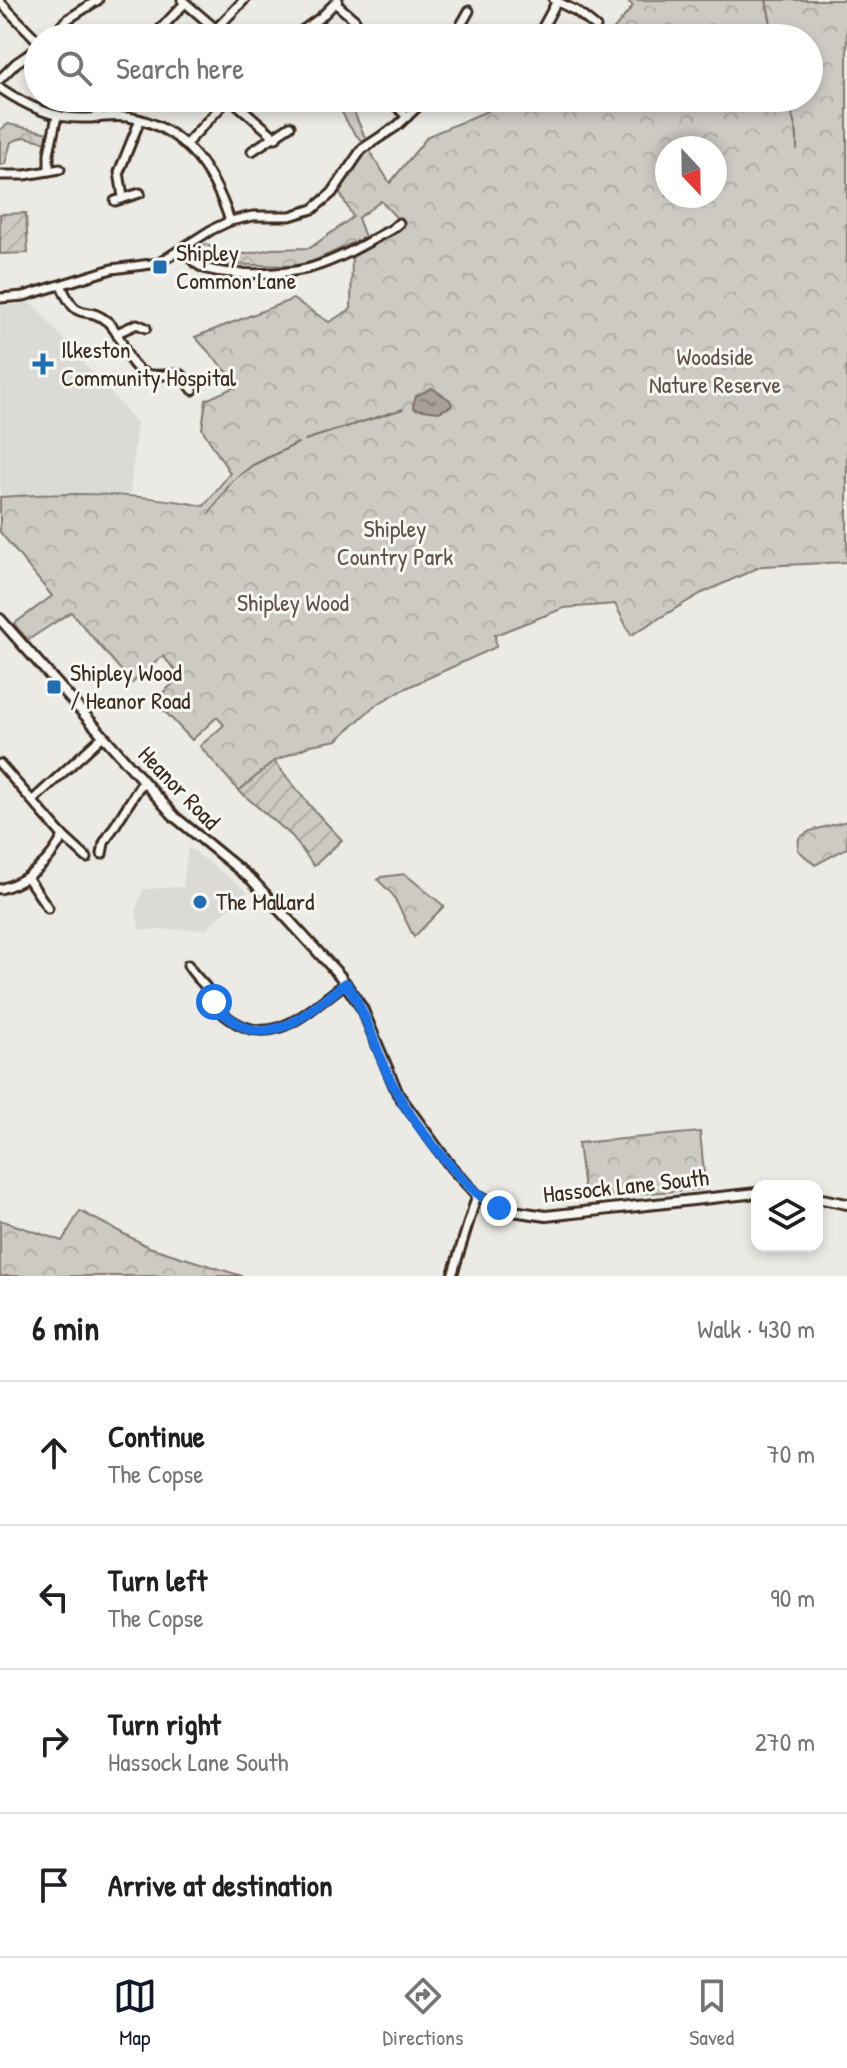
<!DOCTYPE html>
<html lang="en">
<head>
<meta charset="utf-8">
<style>
	body { margin:0; font-family:"Patrick Hand",sans-serif; background:#f6f6f6; color:#202124 }
	.controls { position:absolute; right:24px; bottom:24px; display:grid; overflow:hidden; border-radius:16px; box-shadow:0 4px 12px #0003 }
	.controls button { width:72px; height:72px; display:grid; place-items:center; padding:0; border:0; border-bottom:2px solid #e0e0e0; background:#fff; color:#202124; font:40px sans-serif }
	.compass { position:absolute; left:655px; top:136px; width:72px; height:72px; border-radius:50%; background:#fff; box-shadow:0 4px 12px #0003; rotate:158deg }
	.stop { position:absolute; width:24px; height:24px; margin:-18px; border:6px solid #1a73e8; border-radius:50%; background:#fff }
	.stop.end { background:#1a73e8; border-color:#fff; box-shadow:0 2px 8px #0008 }
	.list { margin:0; padding:0; list-style:none }
	h2 { display:flex; justify-content:space-between; align-items:center; height:104px; margin:0; padding:0 32px; font-size:34px }
	h2 small { font-size:26px; font-weight:400; color:#757577 }
	.list li { display:grid; grid-template-columns:52px 1fr auto; gap:24px; align-items:center; box-sizing:border-box; height:144px; padding:0 32px; border-top:2px solid #e0e0e0 }
	.list b { display:block; font-size:30px; white-space:nowrap }
	.list p { margin:0; font-size:26px; white-space:nowrap; color:#757577 }
	.list em { font-size:26px; font-style:normal; color:#757577 }
	.icon { flex:none; width:44px; height:44px; fill:none; stroke:currentColor; stroke-width:2; stroke-linecap:round; stroke-linejoin:round }
	.map { position:relative; flex:none; width:847px; height:1276px; overflow:hidden }
	.search { position:absolute; background:#fff; box-shadow:0 4px 12px #0003; left:24px; right:24px; top:24px; height:88px; display:flex; align-items:center; gap:20px; box-sizing:border-box; padding:0 28px; border-radius:44px; color:#757577; font-size:30px }
	.sheet { height:680px; background:#fff }
	nav { display:flex; justify-content:space-around; align-items:center; box-sizing:border-box; height:112px; border-top:2px solid #e0e0e0; background:#fff; font-size:22px; color:#757577 }
	nav a { display:grid; justify-items:center; gap:4px }
	nav .on { color:#111827 }
	.map>svg:first-child { display:block }
</style>
</head>
<body>
<div class="map">
<svg width="847" height="1276" viewBox="0 0 847 1276">
	<defs>
		<pattern id="forest-crowns" width="20" height="18" patternUnits="userSpaceOnUse" patternTransform="scale(2)"><rect width="20" height="18" fill="#cdcac4"/><path d="M2 6a3 3 0 1 1 6 0M12 15a3 3 0 1 1 6 0" fill="none" stroke="#b1aea8"/></pattern>
		<pattern id="garden-furrows" width="10" height="10" patternUnits="userSpaceOnUse" patternTransform="scale(2)"><rect width="10" height="10" fill="#cdcac4"/><path d="M-1 1l2-2M0 10L10 0M9 11l2-2" fill="none" stroke="#b1aea8"/></pattern>
		<pattern id="water-ripples" width="26" height="14" patternUnits="userSpaceOnUse" patternTransform="scale(2)"><rect width="26" height="14" fill="#a8a198"/><path d="M2 4q2-2 4 0t4 0M15 11q2-2 4 0t4 0" fill="none" stroke="#8a837b"/></pattern>
	</defs>
	<rect width="100%" height="100%" fill="#ebeae5"/>
	<filter id="ink" filterUnits="userSpaceOnUse"><feTurbulence type="fractalNoise" baseFrequency=".0125" numOctaves="2"/><feDisplacementMap in="SourceGraphic" scale="16" xChannelSelector="R" yChannelSelector="G"/><feConvolveMatrix kernelMatrix="1 2 1 2 8 2 1 2 1" color-interpolation-filters="sRGB"/></filter>
	<g filter="url(#ink)">
		<g fill="#dcdad4">
			<path d="M 32,303 L 137,423 L 130,494 L 53,493 L 0,497 L 0,306 Z"/>
			<path d="M 188,847 L 247,891 L 207,929 L 139,930 L 136,909 L 143,889 L 183,887 Z"/>
		</g>
		<g fill="url(#forest-crowns)" stroke="#847a71" stroke-width="2" fill-rule="evenodd">
			<path d="M 627,0 L 847,0 L 847,562 L 762,566 L 700,594 L 631,635 L 615,604 L 564,608 L 495,635 L 496,647 L 402,690 L 374,706 L 337,740 L 311,745 L 274,761 L 239,791 L 200,746 L 224,725 L 217,717 L 192,740 L 154,700 L 181,677 L 163,656 L 132,683 L 71,612 L 28,640 L 14,624 L 52,596 L 0,532 L 0,497 C 72,492 132,492 204,506 L 230,473 L 202,429 L 206,400 L 239,385 L 195,337 L 293,299 L 329,322 L 351,309 L 352,255 L 404,226 L 381,201 L 358,218 L 365,237 L 312,262 L 294,266 L 208,264 L 198,260 L 195,250 L 206,244 L 217,251 L 246,254 L 271,249 L 310,248 L 353,217 L 339,191 L 359,160 L 369,150 L 390,183 L 428,136 L 518,98 L 809,98 L 809,38 L 607,38 L 633,6 ZM 667,148 L 715,148 L 715,196 L 667,196 Z"/>
			<path d="M 334,98 L 348,98 L 366,140 L 363,142 C 348,129 344,114 334,98 Z"/>
			<path d="M 8,124 L 49,133 L 47,142 L 24,137 L 11,142 L 5,164 L 0,165 L 0,130 Z"/>
			<path d="M 847,821 L 847,848 L 815,865 L 798,850 L 799,838 L 810,831 Z"/>
			<path d="M 405,874 L 444,906 L 414,937 L 393,895 L 378,880 L 381,877 Z"/>
			<path d="M 700,1132 L 705,1183 L 701,1184 L 701,1189 L 585,1198 L 578,1143 Z"/>
			<path d="M 80,1211 L 149,1247 L 242,1276 L 0,1276 L 0,1220 L 62,1241 Z"/>
		</g>
		<g fill="url(#garden-furrows)" stroke="#847a71" stroke-width="2">
			<path d="M 26,213 L 28,253 L 0,254 L 0,214 Z"/>
			<path d="M 274,761 L 312,808 L 342,840 L 314,866 L 292,836 L 239,791 Z"/>
		</g>
		<path fill="url(#water-ripples)" stroke="#7c7167" stroke-width="2" d="M 432,388 L 450,400 L 452,406 L 439,412 L 415,409 L 413,405 L 416,396 Z"/>
		<g fill="none" stroke-linecap="round" stroke-linejoin="round">
			<g stroke="#7c7167" stroke-width="2">
				<path d="M 766,0 L 774,38"/>
				<path d="M 788,98 L 797,135 L 797,149"/>
				<path d="M 305,440 L 403,409"/>
				<path d="M 209,514 L 232,481 L 253,465 L 298,443"/>
			</g>
			<defs>
				<g id="minor">
					<path d="M 182,0 L 225,37"/>
					<path d="M 554,0 L 576,11 L 596,27"/>
					<path d="M 0,2 L 38,41"/>
					<path d="M 335,3 L 355,20 L 362,38"/>
					<path d="M 216,29 L 244,0"/>
					<path d="M 49,38 L 68,19 L 98,0"/>
					<path d="M 152,38 L 185,3"/>
					<path d="M 292,38 L 321,17 L 338,0"/>
					<path d="M 451,38 L 462,32"/>
					<path d="M 465,38 L 461,25 L 469,11"/>
					<path d="M 537,38 L 557,1"/>
					<path d="M 0,79 L 16,63 L 38,48"/>
					<path d="M 0,88 C 27,106 53,119 85,118 C 99,118 114,115 128,117 C 184,126 214,172 230,221"/>
					<path d="M 97,98 L 98,118"/>
					<path d="M 230,98 L 276,138"/>
					<path d="M 321,98 L 322,99"/>
					<path d="M 389,98 L 407,117"/>
					<path d="M 185,145 L 229,98"/>
					<path d="M 252,151 L 290,126"/>
					<path d="M 49,171 L 49,153 L 57,116"/>
					<path d="M 0,175 L 25,175 L 60,169"/>
					<path d="M 123,197 L 119,172 L 140,120"/>
					<path d="M 115,201 L 140,193"/>
					<path d="M 184,249 C 190,258 196,266 207,269 C 233,276 287,275 313,267 C 341,259 367,242 392,229 L 399,223"/>
					<path d="M 61,285 C 79,327 84,302 108,322 C 124,336 124,363 144,373 C 156,379 170,372 182,375 L 193,390"/>
					<path d="M 0,298 L 24,296 L 112,269 L 159,263 L 211,230 L 230,221 L 253,216 L 290,216 L 313,209 L 332,193 L 362,149 L 397,126 L 427,98"/>
					<path d="M 117,333 L 137,324 L 146,328"/>
					<path d="M 0,764 L 63,836 L 87,858"/>
					<path d="M 33,800 L 103,736"/>
					<path d="M 102,854 L 104,843 L 143,781"/>
					<path d="M 27,877 L 48,908"/>
					<path d="M 0,889 C 27,882 51,861 63,836"/>
					<path d="M 188,965 C 193,975 202,981 208,990 C 213,997 214,1005 220,1011 C 269,1056 306,1012 346,983"/>
					<path d="M 452,1276 L 477,1195"/>
				</g>
				<g id="major">
					<path d="M 0,619 L 175,817 L 252,880 L 340,976 L 362,1008 L 398,1094 L 451,1167 L 477,1195 L 506,1210 L 546,1216 L 757,1193"/>
					<path d="M 817,1198 L 847,1204"/>
				</g>
			</defs>
			<use href="#minor" stroke="#3b2a1e" stroke-width="13"/>
			<use href="#major" stroke="#3b2a1e" stroke-width="14"/>
			<use href="#minor" stroke="#f6f6f2" stroke-width="7"/>
			<use href="#major" stroke="#f6f6f2" stroke-width="8"/>
		</g>
	</g>
	<g fill="none" stroke-linecap="round" stroke-linejoin="round" filter="url(#ink)">
		<path stroke="#1a73e8" stroke-width="10" d="M 214,1002 C 219,1012 228,1017 237,1023 C 276,1049 316,1005 346,983 C 366,1012 374,1045 389,1077 C 407,1116 462,1189 499,1208"/>
	</g>
	<g fill="#1f6fb2" stroke="#f6f6f2" stroke-width="3">
		<rect x="152" y="259" width="16" height="16" rx="4"/>
		<path d="M39 352h8v8h8v8h-8v8h-8v-8h-8v-8h8z"/>
		<rect x="46" y="679" width="16" height="16" rx="4"/>
		<circle cx="200" cy="902" r="8"/>
	</g>
	<g text-anchor="middle" stroke-width="6" stroke-linejoin="round" paint-order="stroke">
		<g font-size="24" fill="#3b2a1e" stroke="#f6f6f2" text-anchor="start">
			<text x="176" y="261">Shipley<tspan x="176" dy="28">Common Lane</tspan></text>
			<text x="61" y="358">Ilkeston<tspan x="61" dy="28">Community Hospital</tspan></text>
			<text x="70" y="681">Shipley Wood<tspan x="70" dy="28">/ Heanor Road</tspan></text>
			<text x="216" y="910">The Mallard</text>
		</g>
		<g font-size="24" fill="#605248" stroke="#f6f6f2">
			<text x="715" y="365">Woodside<tspan x="715" dy="28">Nature Reserve</tspan></text>
			<text x="395" y="537">Shipley<tspan x="395" dy="28">Country Park</tspan></text>
			<text x="293" y="611">Shipley Wood</text>
		</g>
		<g font-size="24" fill="#3b2a1e" stroke="#f6f6f2">
			<text transform="translate(179 788) rotate(46)" y="8">Heanor Road</text>
			<text transform="translate(626 1186) rotate(-6)" y="8">Hassock Lane South</text>
		</g>
	</g>
</svg>
<div class="controls">
<button><svg class="icon" aria-label="layers" viewBox="0 0 24 24"><path d="M12 4l9 5-9 5-9-5zM3 14l9 5 9-5"/></svg></button>
</div>
<svg class="compass" viewBox="-18 -18 36 36"><path d="M0-13l5 13h-10z" fill="#e53935"/><path d="M0 13l5-13h-10z" fill="#757577"/></svg>
<div class="stop" style="left:214px;top:1002px"></div>
<div class="stop end" style="left:499px;top:1208px"></div>
<div class="search"><svg class="icon" aria-label="search" viewBox="0 0 24 24"><circle cx="10" cy="10" r="6"/><path d="M15 15l6 6"/></svg>Search here</div>
</div>
<section class="sheet">
<h2>6 min<small>Walk · 430 m</small></h2>
<ul class="list">
<li><svg class="icon" aria-label="ahead" viewBox="0 0 24 24"><path d="M12 20V5M6 11l6-6 6 6"/></svg><div><b>Continue</b><p>The Copse</p></div><em>70 m</em></li>
<li><svg class="icon" aria-label="left" viewBox="0 0 24 24"><path d="M17 20v-9H6M10 6l-5 5 5 5"/></svg><div><b>Turn left</b><p>The Copse</p></div><em>90 m</em></li>
<li><svg class="icon" aria-label="right" viewBox="0 0 24 24"><path d="M7 20v-9h11M14 6l5 5-5 5"/></svg><div><b>Turn right</b><p>Hassock Lane South</p></div><em>270 m</em></li>
<li><svg class="icon" aria-label="arrive" viewBox="0 0 24 24"><path d="M6 21V4h12l-3 4 3 4H6"/></svg><div><b>Arrive at destination</b></div></li>
</ul>
</section>
<nav>
<a class="on"><svg class="icon" aria-label="map" viewBox="0 0 24 24"><path d="M3 6l6-2 6 2 6-2v14l-6 2-6-2-6 2zM9 4v14M15 6v14"/></svg>Map</a>
<a><svg class="icon" aria-label="directions" viewBox="0 0 24 24"><path d="M12 3l9 9-9 9-9-9zM9 14v-3h6M13 9l2 2-2 2"/></svg>Directions</a>
<a><svg class="icon" aria-label="saved" viewBox="0 0 24 24"><path d="M7 4h10v16l-5-4-5 4z"/></svg>Saved</a>
</nav>
</body>
</html>
